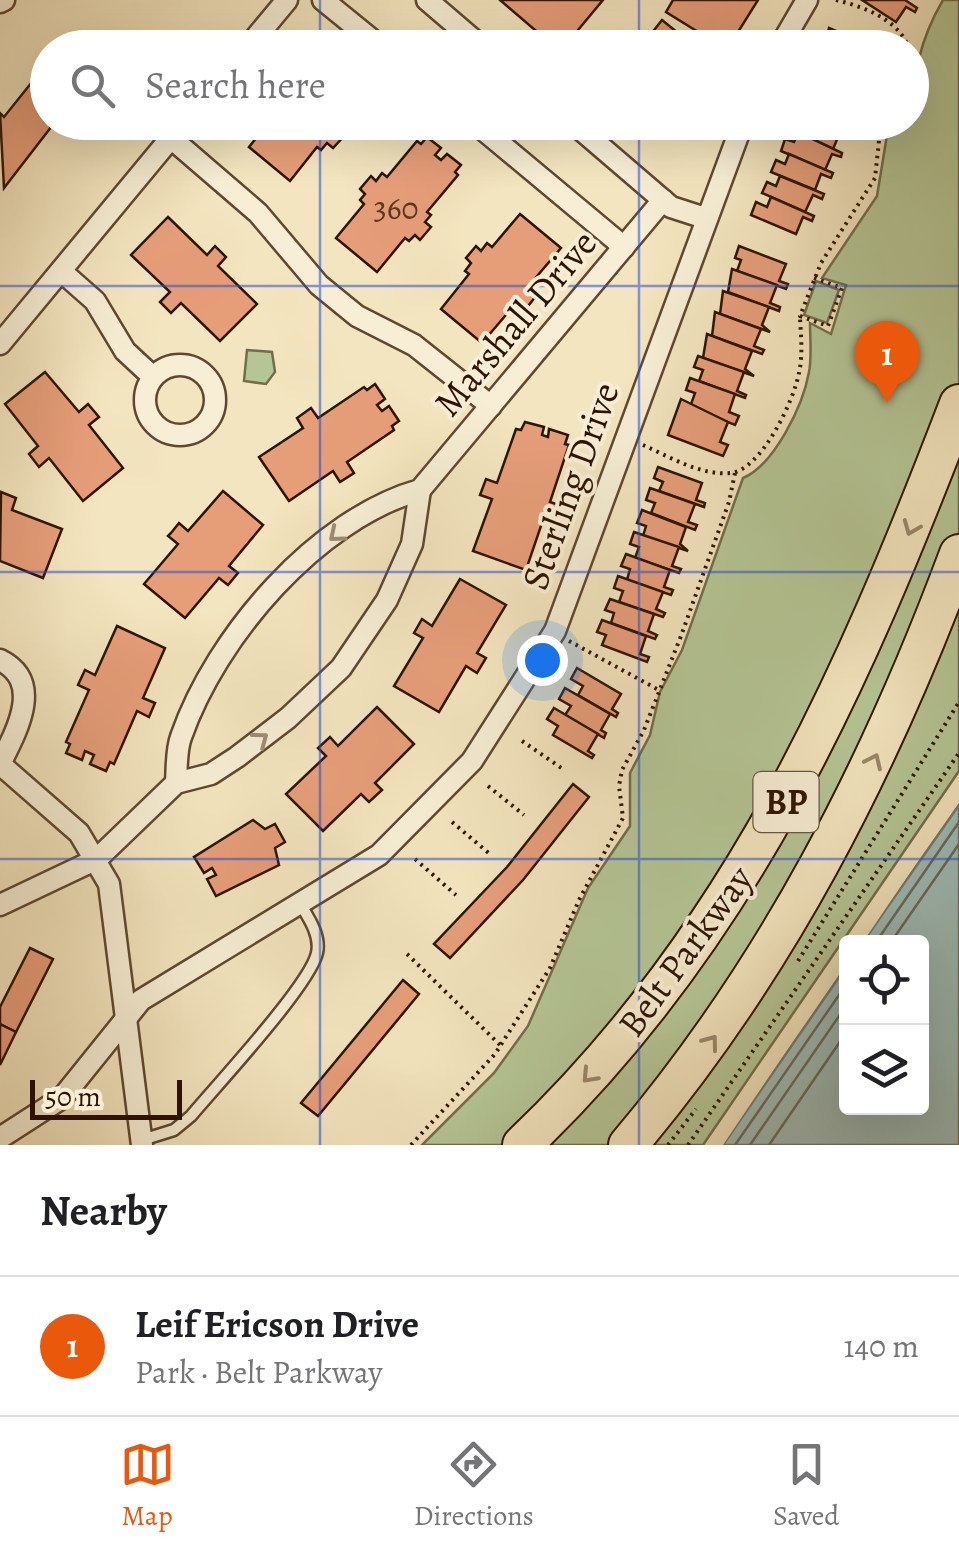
<!DOCTYPE html>
<html lang="en">
<head>
<meta charset="utf-8">
<style>
	body { margin:0; font-family:Alegreya,serif; background:#f2f2f2; color:#202124 }
	.controls { position:absolute; right:30px; bottom:30px; display:grid; overflow:hidden; border-radius:10px; box-shadow:0 10px 40px #0002 }
	.controls button { width:90px; height:90px; display:grid; place-items:center; padding:0; border:0; border-bottom:2px solid #e0e0e0; background:#fff; color:#202124; font:50px sans-serif }
	.scale { position:absolute; left:30px; bottom:25px; width:152px; box-sizing:border-box; padding-left:10px; border:5px solid #2e1400; border-top:0; font-size:28px; line-height:35px; white-space:nowrap; color:#2e1400; -webkit-text-stroke:8px #f7eed5; paint-order:stroke }
	.you { position:absolute; left:542px; top:660px; width:35px; height:35px; margin:-25px; border:8px solid #fff; border-radius:50%; background:#1a73e8; box-shadow:0 0 0 15px #1a73e833 }
	.badge { display:grid; place-items:center; width:65px; height:65px; border-radius:50%; background:#ea580c; color:#fff; font-size:32px; font-weight:700 }
	.pin { position:absolute; translate:-50% -82px; filter:drop-shadow(0 2px 5px #0008) }
	.pin::after { content:''; position:absolute; top:52px; width:35px; height:30px; background:inherit; clip-path:polygon(0 0,100% 0,50% 100%) }
	.list { margin:0; padding:0; list-style:none }
	h2 { display:flex; justify-content:space-between; align-items:center; height:130px; margin:0; padding:0 40px; font-size:42px }
	h2 small { font-size:32px; font-weight:400; color:#757577 }
	.list li { display:grid; grid-template-columns:65px 1fr auto; gap:30px; align-items:center; box-sizing:border-box; height:140px; padding:0 40px; border-top:2px solid #e0e0e0 }
	.list b { display:block; font-size:38px; white-space:nowrap }
	.list p { margin:0; font-size:32px; white-space:nowrap; color:#757577 }
	.list em { font-size:32px; font-style:normal; color:#757577 }
	.icon { flex:none; width:55px; height:55px; fill:none; stroke:currentColor; stroke-width:2; stroke-linecap:round; stroke-linejoin:round }
	.map { position:relative; flex:none; width:959px; height:1145px; overflow:hidden }
	.search { position:absolute; background:#fff; box-shadow:0 10px 40px #0002; left:30px; right:30px; top:30px; height:110px; display:flex; align-items:center; gap:25px; box-sizing:border-box; padding:0 35px; border-radius:55px; color:#757577; font-size:38px }
	.sheet { height:270px; background:#fff }
	nav { display:flex; justify-content:space-around; align-items:center; box-sizing:border-box; height:140px; border-top:2px solid #e0e0e0; background:#fff; font-size:28px; color:#757577 }
	nav a { display:grid; justify-items:center; gap:5px }
	nav .on { color:#ea580c }
	.map>svg:first-child { display:block }
</style>
</head>
<body>
<div class="map">
<svg width="959" height="1145" viewBox="0 0 959 1145">
	<rect width="100%" height="100%" fill="#f3e5bf"/>
	<filter id="stains"><feTurbulence type="fractalNoise" baseFrequency=".002" numOctaves="4"/><feColorMatrix values="0 0 0 0 .2 0 0 0 0 .09 0 0 0 0 .02 0 0 0 .5 -.17"/></filter>
	<radialGradient id="worn" r=".72"><stop offset=".6" stop-color="#630" stop-opacity="0"/><stop offset="1" stop-color="#630" stop-opacity=".3"/></radialGradient>
	<g fill="#b5c696" stroke="#726d4b" stroke-width="2.5">
		<path d="M 943,0 L 959,0 L 959,771 L 703,1145 L 422,1145 L 494,1073 L 528,1026 L 588,888 L 630,826 L 630,773 L 650,735 L 660,692 L 682,650 L 743,478 C 774,465 803,406 809,372 C 812,357 810,339 810,323 L 831,334 L 846,285 L 822,278 L 877,196 L 889,123 L 912,122 C 912,77 920,39 943,0 Z"/>
		<path d="M 816,281 L 839,290 L 827,323 L 804,315 Z"/>
		<path d="M 247,350 L 272,352 L 275,372 L 266,384 L 244,381 Z"/>
	</g>
	<path fill="#9dbdba" stroke="#717970" stroke-width="2.5" d="M 959,805 L 959,1145 L 723,1145 L 846,967 L 846,1108 L 922,1108 L 922,942 L 863,942 Z"/>
	<g fill="#f3e5bf">
		<path d="M 959,800 L 863,942 L 858,942 L 955,802 Z"/>
		<path d="M 846,962 L 723,1145 L 718,1145 L 842,964 Z"/>
	</g>
	<g fill="none" stroke-linecap="round" stroke-linejoin="round">
		<g stroke="#66685d" stroke-width="2.5">
			<path d="M 876,942 L 959,822"/>
			<path d="M 891,942 L 959,844"/>
			<path d="M 735,1145 L 846,985"/>
			<path d="M 750,1145 L 846,1006"/>
			<path d="M 769,1145 L 846,1033"/>
		</g>
	</g>
	<g fill="#e69e79" stroke="#2e1400" stroke-width="2.5">
		<path d="M 500,0 L 603,0 L 563,48 L 556,48 Z"/>
		<path d="M 673,0 L 758,0 L 728,48 L 715,48 L 716,43 L 666,12 Z"/>
		<path d="M 862,0 L 905,0 L 917,8 L 915,12 L 906,7 L 896,22 Z"/>
		<path d="M 662,20 L 694,46 L 701,48 L 640,48 Z"/>
		<path d="M 829,28 L 875,48 L 824,48 Z"/>
		<path d="M 48,62 L 48,122 L 55,122 L 4,188 L 0,113 L 4,117 Z"/>
		<path d="M 269,122 L 343,122 L 338,131 L 344,136 L 333,148 L 327,143 L 321,150 L 317,147 L 290,181 L 249,147 Z"/>
		<path d="M 793,122 L 834,122 L 851,130 L 850,134 L 841,130 L 833,149 L 790,129 Z"/>
		<path d="M 798,132 L 842,153 L 841,157 L 832,154 L 825,170 L 781,151 L 785,139 L 794,142 Z"/>
		<path d="M 427,137 L 441,148 L 435,155 L 441,160 L 447,154 L 461,165 L 455,172 L 458,175 L 427,212 L 431,215 L 425,222 L 431,227 L 420,240 L 415,235 L 409,241 L 405,238 L 377,272 L 336,238 L 364,204 L 360,200 L 365,194 L 360,189 L 371,176 L 376,181 L 382,173 L 387,177 L 417,141 L 421,144 Z"/>
		<path d="M 789,154 L 833,173 L 831,178 L 821,174 L 815,190 L 771,172 L 776,160 L 785,164 Z"/>
		<path d="M 780,176 L 824,194 L 822,199 L 813,195 L 805,212 L 762,193 L 767,182 L 776,186 Z"/>
		<path d="M 771,197 L 814,216 L 812,221 L 803,217 L 796,234 L 751,215 L 756,202 L 767,207 Z"/>
		<path d="M 520,214 L 561,248 L 532,282 L 536,285 L 531,292 L 536,296 L 525,310 L 520,305 L 514,312 L 511,309 L 482,343 L 441,309 L 469,274 L 465,271 L 471,263 L 466,258 L 476,246 L 481,251 L 487,243 L 492,247 Z"/>
		<path d="M 168,217 L 207,255 L 215,246 L 226,257 L 218,266 L 257,304 L 220,341 L 181,303 L 171,313 L 160,302 L 170,292 L 131,255 Z"/>
		<path d="M 739,246 L 786,264 L 779,281 L 788,284 L 786,289 L 737,271 L 741,260 L 735,258 Z"/>
		<path d="M 732,269 L 777,285 L 770,303 L 780,307 L 779,311 L 728,292 Z"/>
		<path d="M 723,291 L 769,307 L 762,325 L 770,332 L 720,314 Z"/>
		<path d="M 715,312 L 761,329 L 754,346 L 764,350 L 762,354 L 712,336 Z"/>
		<path d="M 707,334 L 752,351 L 745,369 L 754,376 L 703,358 Z"/>
		<path d="M 698,356 L 744,372 L 737,391 L 746,395 L 745,398 L 699,381 L 703,370 L 694,367 Z"/>
		<path d="M 45,372 L 79,412 L 88,404 L 99,417 L 89,425 L 123,468 L 83,501 L 49,458 L 39,467 L 29,454 L 38,446 L 5,404 Z"/>
		<path d="M 690,378 L 735,394 L 729,412 L 739,416 L 735,425 L 690,407 L 695,393 L 686,390 Z"/>
		<path d="M 375,384 L 385,399 L 377,405 L 382,411 L 389,406 L 399,421 L 392,426 L 394,430 L 347,462 L 354,473 L 340,482 L 333,471 L 289,501 L 259,457 L 303,428 L 297,418 L 311,408 L 318,418 L 364,387 L 367,390 Z"/>
		<path d="M 681,399 L 728,422 L 720,442 L 728,445 L 723,456 L 668,435 Z"/>
		<path d="M 525,422 L 544,427 L 542,435 L 548,437 L 549,429 L 568,435 L 565,444 L 569,445 L 550,502 L 562,506 L 557,521 L 544,517 L 526,570 L 473,551 L 492,499 L 480,495 L 486,479 L 497,483 L 516,429 L 521,430 Z"/>
		<path d="M 658,467 L 702,483 L 696,500 L 705,503 L 704,507 L 659,491 L 663,482 L 654,478 Z"/>
		<path d="M 650,488 L 695,504 L 688,522 L 697,525 L 695,530 L 651,513 L 655,503 L 646,500 Z"/>
		<path d="M 223,491 L 263,525 L 229,566 L 238,573 L 228,585 L 219,578 L 185,618 L 144,584 L 178,544 L 168,536 L 171,533 L 179,523 L 188,531 Z"/>
		<path d="M 1,492 L 16,498 L 12,510 L 62,529 L 43,578 L 0,561 Z"/>
		<path d="M 642,510 L 686,527 L 680,544 L 688,551 L 643,536 L 646,526 L 637,523 Z"/>
		<path d="M 634,532 L 679,547 L 672,566 L 681,569 L 679,573 L 635,558 L 639,547 L 630,544 Z"/>
		<path d="M 626,554 L 670,570 L 664,587 L 673,590 L 671,595 L 627,580 L 630,569 L 621,566 Z"/>
		<path d="M 618,576 L 663,592 L 656,609 L 665,613 L 663,617 L 619,602 L 623,591 L 614,588 Z"/>
		<path d="M 460,579 L 506,605 L 477,653 L 486,658 L 477,673 L 466,666 L 439,712 L 394,686 L 423,638 L 414,633 L 422,619 L 432,626 Z"/>
		<path d="M 610,599 L 654,614 L 648,631 L 657,635 L 655,639 L 611,623 L 614,613 L 605,610 Z"/>
		<path d="M 602,620 L 646,636 L 640,654 L 649,657 L 647,662 L 602,645 L 606,635 L 597,632 Z"/>
		<path d="M 117,626 L 165,648 L 143,698 L 155,703 L 149,717 L 137,711 L 114,764 L 110,762 L 106,771 L 90,764 L 94,755 L 85,751 L 82,760 L 66,753 L 70,744 L 66,742 L 89,690 L 78,685 L 85,670 L 95,675 Z"/>
		<path d="M 577,668 L 621,694 L 612,709 L 618,713 L 616,717 L 578,695 L 583,686 L 571,679 Z"/>
		<path d="M 565,688 L 610,714 L 601,730 L 606,733 L 604,738 L 565,715 L 571,706 L 559,699 Z"/>
		<path d="M 377,707 L 414,744 L 375,783 L 382,790 L 369,802 L 361,794 L 323,831 L 286,794 L 326,756 L 318,748 L 330,737 L 338,746 Z"/>
		<path d="M 554,708 L 598,734 L 588,751 L 594,755 L 592,758 L 553,735 L 558,726 L 547,719 Z"/>
		<path d="M 573,784 L 589,797 L 523,880 L 450,958 L 434,944 L 507,867 Z"/>
		<path d="M 253,820 L 265,829 L 275,824 L 285,842 L 275,848 L 279,865 L 216,896 L 207,879 L 216,875 L 212,868 L 204,873 L 194,857 Z"/>
		<path d="M 30,948 L 53,959 L 16,1032 L 0,1024 L 0,1007 Z"/>
		<path d="M 403,980 L 419,994 L 318,1116 L 301,1103 Z"/>
		<path d="M 0,1024 L 16,1032 L 0,1065 Z"/>
	</g>
	<g fill="none" stroke-linecap="round" stroke-linejoin="round">
		<defs>
			<path id="service" d="M 142,1140 L 174,1130 L 191,1116 C 216,1086 310,985 317,953 C 321,935 308,917 299,902"/>
			<g id="minor">
				<path d="M 323,0 L 382,48"/>
				<path d="M 427,0 L 483,48"/>
				<path d="M 0,2 L 4,0"/>
				<path d="M 247,48 L 287,0"/>
				<path d="M 779,48 L 807,0"/>
				<path d="M 474,122 L 624,247"/>
				<path d="M 572,122 L 671,207 L 705,218"/>
				<path d="M 171,138 L 258,213 L 319,285 L 357,316 L 414,345 L 491,406"/>
				<path d="M 61,271 L 95,301 L 125,351 L 153,377"/>
				<path d="M 0,344 L 184,122"/>
				<circle cx="180" cy="400" r="35"/>
				<path d="M 0,660 C 44,682 17,730 0,764"/>
				<path d="M 0,764 L 79,833 L 109,884 L 142,1145"/>
				<path d="M 176,783 C 177,768 176,750 181,737 C 216,636 317,519 420,490 L 663,200"/>
				<path d="M 0,905 L 97,859 L 176,783 L 211,774 L 237,757 L 288,718 L 341,668 L 387,600 L 412,544 L 420,490"/>
				<path d="M 0,1138 L 62,1098 L 141,1000 L 379,855 L 472,761 L 555,631 L 743,122"/>
			</g>
			<g id="motorway">
				<path d="M 522,1145 C 741,937 853,681 959,404"/>
				<path d="M 628,1145 C 777,969 879,769 959,554"/>
			</g>
		</defs>
		<use href="#service" stroke="#5f4830" stroke-width="15"/>
		<use href="#minor" stroke="#5f4830" stroke-width="25"/>
		<use href="#motorway" stroke="#2e1400" stroke-width="42"/>
		<g stroke="#2e1400" stroke-width="4" stroke-dasharray="2.5 5" stroke-linecap="butt">
			<path d="M 836,0 C 864,7 898,19 909,48"/>
			<path d="M 814,278 L 842,288 L 828,326 L 800,316 L 821,263 L 875,178 L 881,122"/>
			<path d="M 643,445 C 670,457 701,476 731,473 C 762,469 794,400 799,373 C 803,355 801,336 800,318"/>
			<path d="M 569,641 L 657,689"/>
			<path d="M 522,741 L 563,769"/>
			<path d="M 488,786 L 524,815"/>
			<path d="M 452,822 L 491,855"/>
			<path d="M 415,859 L 456,895"/>
			<path d="M 407,954 L 500,1045"/>
			<path d="M 798,961 L 959,702"/>
			<path d="M 411,1145 L 495,1054 L 550,968 L 579,900 L 623,818 L 619,786 L 622,770 L 644,730 L 681,636 L 729,502 L 735,473"/>
			<path d="M 668,1145 L 696,1109"/>
			<path d="M 688,1145 L 959,753"/>
		</g>
		<use href="#service" stroke="#f7eed5" stroke-width="10"/>
		<use href="#minor" stroke="#f7eed5" stroke-width="20"/>
		<use href="#motorway" stroke="#f3e5bf" stroke-width="38"/>
	</g>
	<defs><path id="oneway-chevron" d="M-2-3.5L2.5 0L-2 3.5" fill="none" stroke-width="1.6" stroke-linecap="round" stroke-linejoin="round" transform="scale(2.5)"/></defs>
	<g stroke="#9a8769">
		<use href="#oneway-chevron" transform="translate(911 528) rotate(112)"/>
		<use href="#oneway-chevron" transform="translate(874 761) rotate(-65)"/>
		<use href="#oneway-chevron" transform="translate(711 1042) rotate(-53)"/>
		<use href="#oneway-chevron" transform="translate(589 1076) rotate(133)"/>
	</g>
	<g stroke="#9d8c75">
		<use href="#oneway-chevron" transform="translate(336 535) rotate(140)"/>
		<use href="#oneway-chevron" transform="translate(261 739) rotate(-37)"/>
	</g>
	<path fill="none" stroke="#1d4ed8" stroke-width="2.5" stroke-opacity="0.55" d="M 320,0 L 320,48M 639,0 L 639,48M 320,122 L 320,1145M 639,122 L 639,1145M 0,286 L 959,286M 0,572 L 959,572M 0,859 L 959,859"/>
	<g text-anchor="middle" stroke-width="8" stroke-linejoin="round" paint-order="stroke">
		<g font-size="32" fill="#5c361e">
			<text x="396" y="219">360</text>
		</g>
		<rect fill="#f7eed5" stroke="#6a5540" stroke-width="2.5" x="753.5" y="772" width="65" height="60" rx="8"/>
		<g font-size="35" font-weight="bold" fill="#2e1400">
			<text x="786" y="814">BP</text>
		</g>
		<g font-size="38" fill="#2e1400" stroke="#f7eed5">
			<text transform="translate(515 323) rotate(-50)" y="13">Marshall Drive</text>
			<text transform="translate(570 486) rotate(-70)" y="13">Sterling Drive</text>
			<text transform="translate(685 951) rotate(-54)" y="13">Belt Parkway</text>
		</g>
	</g>
	<rect width="100%" height="100%" filter="url(#stains)"/>
	<rect width="100%" height="100%" fill="url(#worn)"/>
</svg>
<div class="controls">
<button><svg class="icon" aria-label="locate" viewBox="0 0 24 24"><circle cx="12" cy="12" r="6"/><path d="M12 2v4M12 18v4M2 12h4M18 12h4"/></svg></button>
<button><svg class="icon" aria-label="layers" viewBox="0 0 24 24"><path d="M12 4l9 5-9 5-9-5zM3 14l9 5 9-5"/></svg></button>
</div>
<div class="scale">50 m</div>
<div class="you"></div>
<div class="pin badge" style="left:887px;top:403px">1</div>
<div class="search"><svg class="icon" aria-label="search" viewBox="0 0 24 24"><circle cx="10" cy="10" r="6"/><path d="M15 15l6 6"/></svg>Search here</div>
</div>
<section class="sheet">
<h2>Nearby<small></small></h2>
<ul class="list">
<li><span class="badge">1</span><div><b>Leif Ericson Drive</b><p>Park · Belt Parkway</p></div><em>140 m</em></li>
</ul>
</section>
<nav>
<a class="on"><svg class="icon" aria-label="map" viewBox="0 0 24 24"><path d="M3 6l6-2 6 2 6-2v14l-6 2-6-2-6 2zM9 4v14M15 6v14"/></svg>Map</a>
<a><svg class="icon" aria-label="directions" viewBox="0 0 24 24"><path d="M12 3l9 9-9 9-9-9zM9 14v-3h6M13 9l2 2-2 2"/></svg>Directions</a>
<a><svg class="icon" aria-label="saved" viewBox="0 0 24 24"><path d="M7 4h10v16l-5-4-5 4z"/></svg>Saved</a>
</nav>
</body>
</html>
